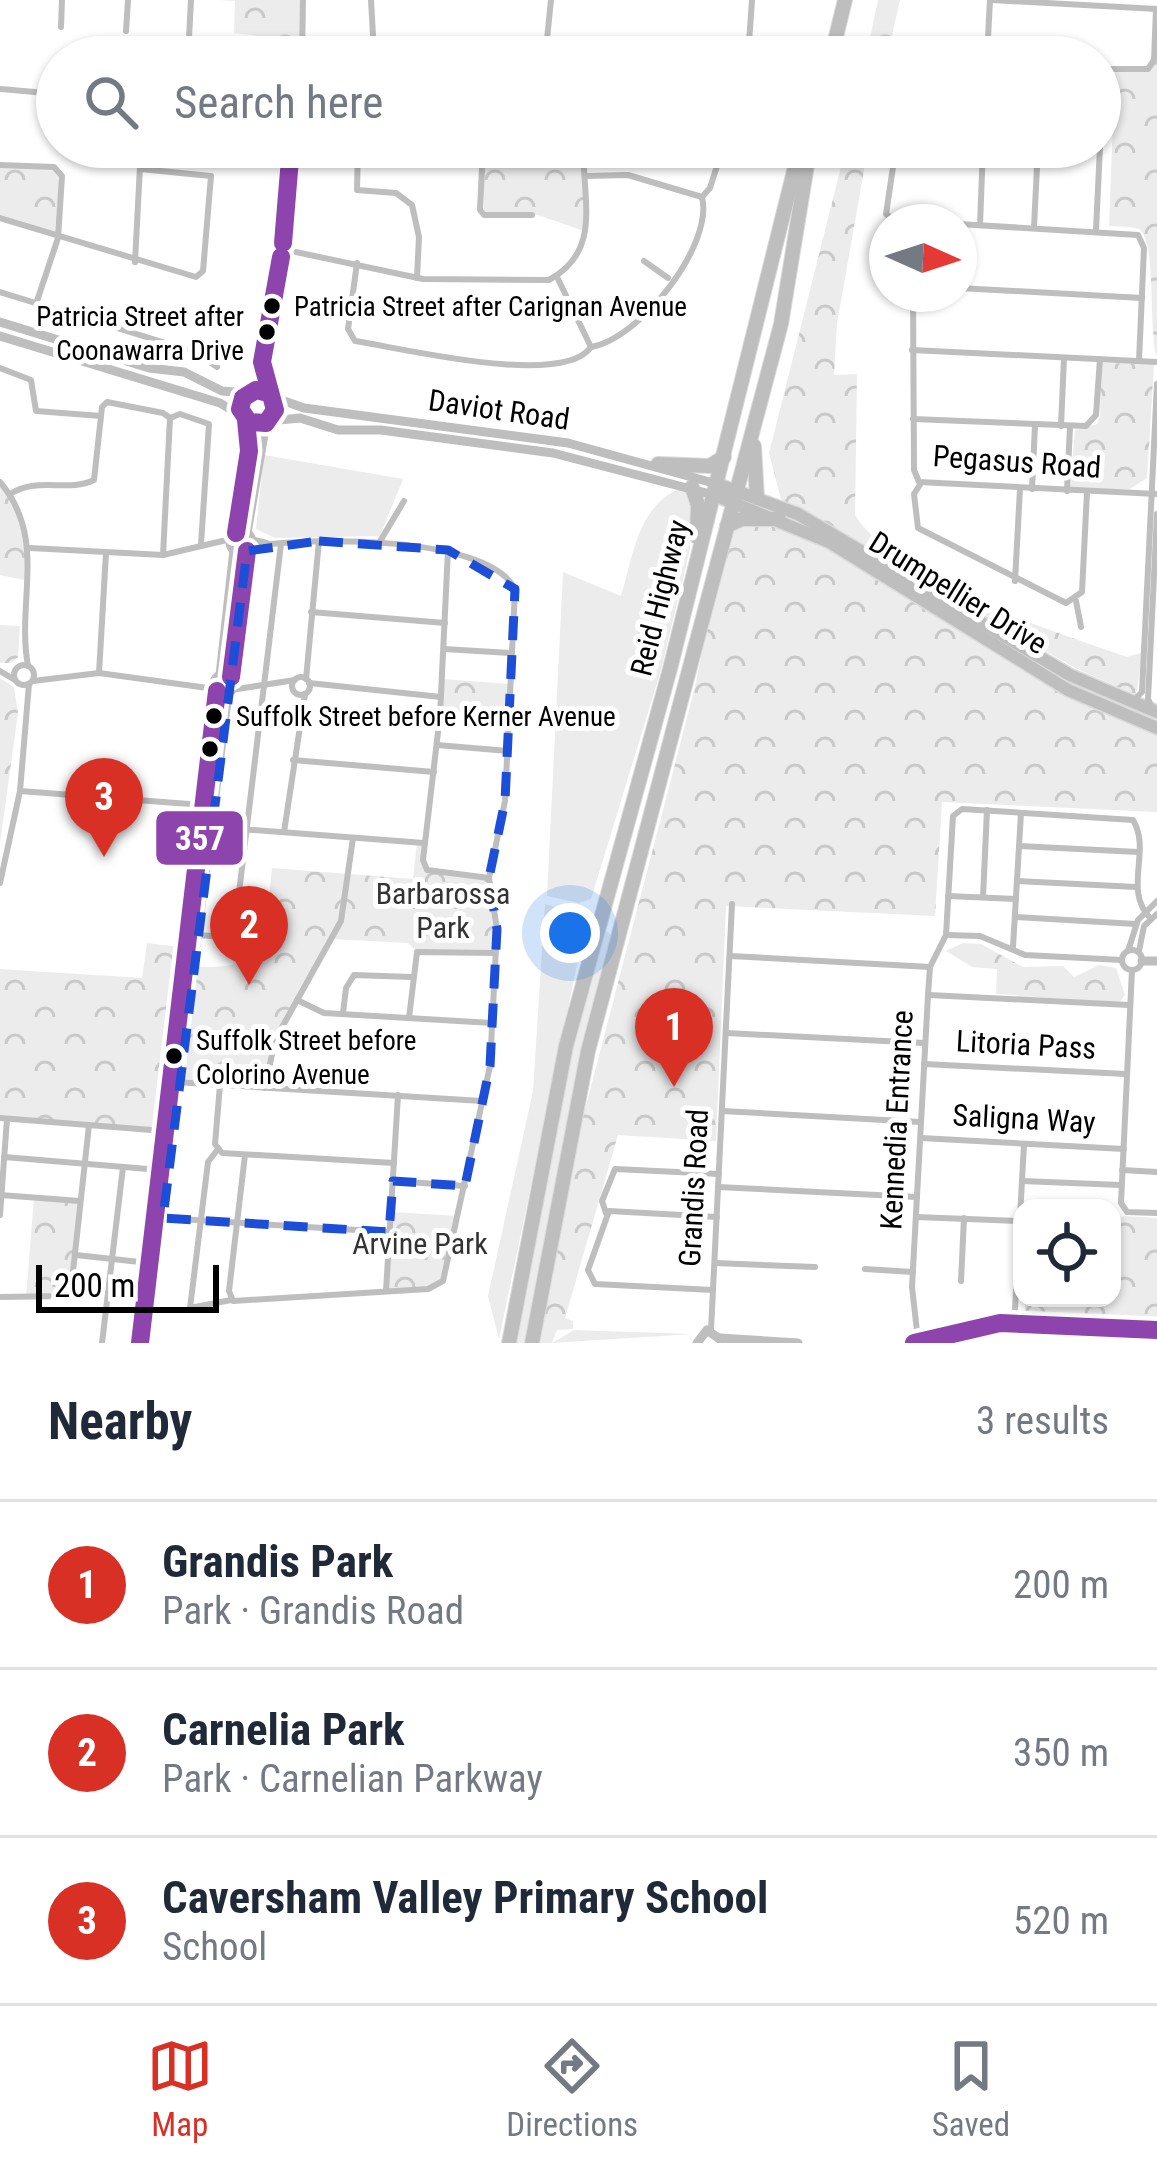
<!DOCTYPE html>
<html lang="en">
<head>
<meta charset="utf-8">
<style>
	body { margin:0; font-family:"Roboto Condensed",sans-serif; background:#f2f2f3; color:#1f2937 }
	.controls { position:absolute; right:36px; bottom:36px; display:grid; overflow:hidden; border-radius:24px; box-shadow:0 3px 9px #0004 }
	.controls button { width:108px; height:108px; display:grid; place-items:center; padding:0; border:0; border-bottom:3px solid #e0e1e3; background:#fff; color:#1f2937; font:60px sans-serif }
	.compass { position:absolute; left:869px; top:204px; width:108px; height:108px; border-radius:50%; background:#fff; box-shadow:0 3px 9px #0004; rotate:93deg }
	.scale { position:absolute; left:36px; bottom:30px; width:183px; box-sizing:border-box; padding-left:12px; border:6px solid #000; border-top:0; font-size:33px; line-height:42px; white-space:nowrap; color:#000; -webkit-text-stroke:9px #fff; paint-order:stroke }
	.you { position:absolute; left:570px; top:933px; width:42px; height:42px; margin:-30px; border:9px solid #fff; border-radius:50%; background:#1a73e8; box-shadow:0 0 0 18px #1a73e833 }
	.badge { display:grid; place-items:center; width:78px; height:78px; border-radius:50%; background:#d93025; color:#fff; font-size:39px; font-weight:700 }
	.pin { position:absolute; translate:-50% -99px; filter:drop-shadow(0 3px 6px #0008) }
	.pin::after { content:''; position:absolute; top:63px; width:42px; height:36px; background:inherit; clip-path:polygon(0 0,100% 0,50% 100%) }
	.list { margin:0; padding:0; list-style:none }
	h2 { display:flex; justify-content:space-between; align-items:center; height:156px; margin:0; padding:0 48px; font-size:51px }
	h2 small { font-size:39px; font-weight:400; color:#747a83 }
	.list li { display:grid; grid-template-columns:78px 1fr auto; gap:36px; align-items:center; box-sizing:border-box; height:168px; padding:0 48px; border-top:3px solid #e0e1e3 }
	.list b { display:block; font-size:45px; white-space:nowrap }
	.list p { margin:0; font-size:39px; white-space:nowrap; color:#747a83 }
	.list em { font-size:39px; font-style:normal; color:#747a83 }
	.icon { flex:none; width:66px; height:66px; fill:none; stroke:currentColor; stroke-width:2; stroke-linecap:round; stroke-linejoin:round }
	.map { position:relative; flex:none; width:1157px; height:1343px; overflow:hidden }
	.search { position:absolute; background:#fff; box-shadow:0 3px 9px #0004; left:36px; right:36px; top:36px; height:132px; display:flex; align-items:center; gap:30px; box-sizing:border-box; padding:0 42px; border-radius:66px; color:#747a83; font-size:45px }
	.sheet { height:660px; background:#fff }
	nav { display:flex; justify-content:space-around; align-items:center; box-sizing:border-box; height:168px; border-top:3px solid #e0e1e3; background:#fff; font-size:33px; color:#747a83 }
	nav a { display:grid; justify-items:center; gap:6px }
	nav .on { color:#d93025 }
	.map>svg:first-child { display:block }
</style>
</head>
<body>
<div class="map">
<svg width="1157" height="1343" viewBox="0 0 1157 1343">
	<defs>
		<pattern id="forest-crowns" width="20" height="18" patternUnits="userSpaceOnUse" patternTransform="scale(3)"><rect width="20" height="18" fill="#ececec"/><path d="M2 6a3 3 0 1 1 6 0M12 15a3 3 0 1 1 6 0" fill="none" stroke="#c9c9c9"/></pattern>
	</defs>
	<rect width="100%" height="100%" fill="#fff"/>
	<g fill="#ececec">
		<path d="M 264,455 L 403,479 L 380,536 L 275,538 L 256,529 Z"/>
		<path d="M 680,488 L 691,494 L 690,549 L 661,670 L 591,899 L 579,903 L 547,896 L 563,572 L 621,596 C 634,554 637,508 680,488 Z"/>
		<path d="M 545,904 L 587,917 L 499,1339 L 488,1296 L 533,1091 Z"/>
		<path d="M 605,930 L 611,935 L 551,1204 L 528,1343 L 514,1343 L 571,1048 Z"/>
		<path d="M 574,1330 L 693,1334 L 552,1343 Z"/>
	</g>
	<g fill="url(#forest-crowns)">
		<path d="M 220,0 L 303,0 L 300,41 L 234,33 L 235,1 Z"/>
		<path d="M 878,0 L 900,0 L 887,57 L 866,57 Z"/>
		<path d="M 1157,9 L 1157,357 C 1148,334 1157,240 1139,229 C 1131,226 1118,227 1109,226 L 1115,70 L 1148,68 L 1154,61 Z"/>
		<path d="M 483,41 L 536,46 L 562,57 L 483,57 Z"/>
		<path d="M 483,147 L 584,147 L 587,232 L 538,215 L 484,215 Z"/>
		<path d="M 846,147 L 868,147 L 837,324 L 834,375 L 857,374 L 855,515 C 899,584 1051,630 1127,657 L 1143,652 L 1136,695 L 1075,668 L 781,499 L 769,453 Z"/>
		<path d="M 0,165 L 59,171 L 58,238 L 0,218 Z"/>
		<path d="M 1102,363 L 1154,364 L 1147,478 L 1130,489 L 1070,489 L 1075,430 L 1097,424 L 1100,416 Z"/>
		<path d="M 0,482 L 27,531 L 29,581 L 0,575 Z"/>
		<path d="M 779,519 L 1036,670 L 1157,728 L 1157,812 L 942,802 L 935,916 L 726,906 L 716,1141 L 618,1135 L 565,1318 L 573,1321 L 573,1329 L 557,1330 L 552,1343 L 540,1343 L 569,1171 L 695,687 L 727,526 Z"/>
		<path d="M 0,625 L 20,626 L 18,657 L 11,663 L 0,663 Z"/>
		<path d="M 0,678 L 14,687 L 18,713 L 0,843 Z"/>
		<path d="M 442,679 L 511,684 L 509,720 L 440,715 Z"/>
		<path d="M 417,843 L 424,843 L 425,867 L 489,878 L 496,953 L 417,952 L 408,943 L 331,939 L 275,1040 L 265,1088 L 179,1082 L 194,966 C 272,974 265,931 272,868 L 413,879 Z"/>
		<path d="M 147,943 L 188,948 L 166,1131 L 0,1118 L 0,969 L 142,978 Z"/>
		<path d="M 963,943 L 981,944 L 1023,967 L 1063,966 L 1074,977 L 1099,965 L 1116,968 L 1125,995 L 1119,1003 L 996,994 L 997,969 L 972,967 L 946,951 Z"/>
		<path d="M 34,1197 L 80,1201 L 68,1293 L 26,1298 Z"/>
		<path d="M 391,1212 L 458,1216 L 440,1285 L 386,1291 Z"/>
		<path d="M 1125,1216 L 1157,1218 L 1157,1324 L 1026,1316 L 1024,1298 L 1112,1298 L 1112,1220 Z"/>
	</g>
	<path fill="#bfbfbf" d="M 410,885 L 471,890 L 468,900 C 451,900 417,901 404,891 Z"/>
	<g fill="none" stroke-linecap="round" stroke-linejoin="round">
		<defs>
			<g id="primary">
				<path d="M 717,484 L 798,514 L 1070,675 L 1157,712"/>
				<path d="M 714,495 L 829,542 L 1068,690 L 1157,728"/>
			</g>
			<g id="trunk">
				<path d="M 831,57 L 845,0"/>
				<path d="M 754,446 L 757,498"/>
				<path d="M 658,464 L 710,466 L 724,457"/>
				<path d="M 692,487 L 698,505 L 697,537"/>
				<path d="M 727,526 L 742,519 L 779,519"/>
				<path d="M 509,1343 L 566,1046 L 670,669 L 800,147"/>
				<path d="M 532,1343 L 588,1051 L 781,324 L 810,147"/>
			</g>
		</defs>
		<use href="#primary" stroke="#dbdbdb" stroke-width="15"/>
		<use href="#trunk" stroke="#dbdbdb" stroke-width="16"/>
		<g stroke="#bebebe" stroke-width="6">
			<path d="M 371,0 L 374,53"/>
			<path d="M 991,0 L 1157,9"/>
			<path d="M 61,27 L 62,0"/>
			<path d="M 126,31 L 128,0"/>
			<path d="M 546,49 L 551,0"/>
			<path d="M 654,51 L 692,53"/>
			<path d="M 302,56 C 320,52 339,57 358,55 C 424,50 498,21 562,57"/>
			<path d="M 302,56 L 303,0"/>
			<path d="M 188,57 L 191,0"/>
			<path d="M 748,57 L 752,0"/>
			<path d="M 987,57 L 990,0"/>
			<path d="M 1100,69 L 1148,69 L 1154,60 L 1156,9"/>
			<path d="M 1,89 L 57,94"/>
			<path d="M 1100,145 L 1104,70"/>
			<path d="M 358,147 L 357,190 L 396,193 L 412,205 L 419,237 L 417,278"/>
			<path d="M 483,147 L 480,210 L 484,215 L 532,215"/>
			<path d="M 896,147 L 886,214 L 896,221 L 916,222"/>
			<path d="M 894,158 L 982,161"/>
			<path d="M 0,165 L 54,167 L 62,176 L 58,238 L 36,304"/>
			<path d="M 585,176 L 628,175 L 702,197 L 710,188 L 723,147"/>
			<path d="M 0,218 L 196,277 L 203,271 L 211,176 L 140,169"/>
			<path d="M 959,224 L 1138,235 L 1144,248 L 1139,361"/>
			<path d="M 980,225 L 983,147"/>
			<path d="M 1034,227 L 1038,147"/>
			<path d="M 1096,230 L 1100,147"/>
			<path d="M 283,243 L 291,147"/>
			<path d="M 291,251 L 423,279 L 549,280 C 604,250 581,197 584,147"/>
			<path d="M 644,261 L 668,278"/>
			<path d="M 135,262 L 141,147"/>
			<path d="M 357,263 L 348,329 L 355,341 C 401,348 563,388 591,347 L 557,277"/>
			<path d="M 959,288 L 1142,298"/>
			<path d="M 0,292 L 195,352 L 217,367"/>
			<path d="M 913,294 L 914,470 L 919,482 L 1157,494"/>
			<path d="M 591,347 C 640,339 714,245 702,197"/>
			<path d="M 912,350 L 1157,362"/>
			<path d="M 263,365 L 268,393"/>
			<path d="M 0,368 L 31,380 L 36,411 L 101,416"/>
			<path d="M 252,391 L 281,257 L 276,248 L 285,243 L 290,253 L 281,257"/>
			<path d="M 170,418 L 180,414 L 209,424 L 201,544"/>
			<path d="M 913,419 L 1086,426 L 1096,415 L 1100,359"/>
			<path d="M 1061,426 L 1064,358"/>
			<path d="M 0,482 C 48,539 16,601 28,666"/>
			<path d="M 921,483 L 914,494 L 918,528 L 1066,603 L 1082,592 L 1087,492"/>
			<path d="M 1032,489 L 1035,425"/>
			<path d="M 1067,491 L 1070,426"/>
			<path d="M 10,494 C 39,476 67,493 94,480 L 102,407 L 107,402 L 163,413 L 170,418 L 163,555"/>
			<path d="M 251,539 L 267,543"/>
			<path d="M 379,543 L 404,501"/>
			<path d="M 30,548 L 163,555 L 231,539"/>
			<path d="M 448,550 L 440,715 L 423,860 L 427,870 L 489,878"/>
			<path d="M 1015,581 L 1020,489"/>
			<path d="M 1076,601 L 1081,627"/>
			<path d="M 311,612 L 445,623"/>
			<path d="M 444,649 L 512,653"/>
			<circle cx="24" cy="675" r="10"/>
			<path d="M 0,671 L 15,680"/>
			<path d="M 99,673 L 106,553"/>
			<circle cx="301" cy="686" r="9"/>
			<path d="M 306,679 L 319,541"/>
			<path d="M 33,681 L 99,673 L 215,689"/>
			<path d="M 309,683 L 441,697"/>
			<path d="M 231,690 L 295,680"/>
			<path d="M 1134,700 L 1142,692 L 1157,384"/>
			<path d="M 1152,707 L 1148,699 L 1157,514"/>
			<path d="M 437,745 L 508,751"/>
			<path d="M 293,760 L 434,772"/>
			<path d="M 20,791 L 202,805"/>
			<path d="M 213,827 L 424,843"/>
			<path d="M 284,832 L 305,694"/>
			<path d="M 1019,846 L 1138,852"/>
			<path d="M 1017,881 L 1136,887"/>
			<path d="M 0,883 L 20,791 L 29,684"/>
			<path d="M 948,896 L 1016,899"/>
			<path d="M 983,897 L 987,810"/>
			<path d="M 1015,917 L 1136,924"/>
			<path d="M 198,935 L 225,937 L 235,926 L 281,544"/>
			<path d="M 946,935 L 980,936 L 1025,955 L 1122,960"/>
			<path d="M 1013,947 L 1021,813"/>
			<circle cx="1132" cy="960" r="10"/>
			<path d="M 1128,951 L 1138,920 L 1157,901"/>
			<path d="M 1139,951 L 1144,926 L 1157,914"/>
			<path d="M 730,956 L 930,967"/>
			<path d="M 1132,970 L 1121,1203 L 1127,1212 L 1157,1213"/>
			<path d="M 929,995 L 1129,1005"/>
			<path d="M 297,1000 L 324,1013 L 492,1023"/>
			<path d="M 343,1013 L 346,988 L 354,975 L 411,977"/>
			<path d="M 409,1018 L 417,952 L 495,953"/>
			<path d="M 726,1033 L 924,1043"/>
			<path d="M 924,1064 L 1126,1074"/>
			<path d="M 175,1082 L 482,1101"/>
			<path d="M 220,1085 L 215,1144 L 222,1153 L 394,1163"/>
			<path d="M 265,1088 L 275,1040 L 341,921 L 353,838"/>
			<path d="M 722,1111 L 920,1122"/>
			<path d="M 0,1118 L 164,1131"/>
			<path d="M 921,1138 L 1124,1149"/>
			<path d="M 218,1149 L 208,1162 L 190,1308 L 231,1300"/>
			<path d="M 245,1155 L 229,1291 L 233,1301 L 428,1289 L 443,1281 L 490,1066 L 497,929 L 489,878 L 505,801 L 515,589 C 487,534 304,537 250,547"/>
			<path d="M 4,1157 L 160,1170"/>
			<path d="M 1122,1170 L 1157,1172"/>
			<path d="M 393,1181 L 465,1186"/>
			<path d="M 1022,1181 L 1121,1185"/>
			<path d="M 718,1187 L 917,1197"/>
			<path d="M 0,1195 L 80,1201"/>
			<path d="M 606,1213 L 602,1201 L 615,1169 L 719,1174"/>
			<path d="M 0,1215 L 7,1119"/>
			<path d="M 916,1217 L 1020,1221"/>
			<path d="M 163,1218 L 389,1232"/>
			<path d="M 76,1255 L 149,1263"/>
			<path d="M 715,1263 L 815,1267"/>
			<path d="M 865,1269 L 913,1272"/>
			<path d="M 961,1281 L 964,1218"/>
			<path d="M 713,1290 L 595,1284 L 588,1270 L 609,1211 L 717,1217"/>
			<path d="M 386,1291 L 398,1095"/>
			<path d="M 0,1297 L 63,1296 L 71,1290 L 89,1125"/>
			<path d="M 1014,1327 L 1024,1144"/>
			<path d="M 711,1330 L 732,904"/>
			<path d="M 918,1340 L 912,1287 L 928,995 L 930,967 L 946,935 L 953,816 L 962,809 L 1133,820 C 1152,851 1122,890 1151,919"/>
			<path d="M 102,1343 L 123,1167"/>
		</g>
		<g stroke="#bebebe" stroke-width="9">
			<path d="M 0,322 L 149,368 L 184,372 L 222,391 L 248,393"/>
			<path d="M 0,336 L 220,403 L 243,417"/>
			<circle cx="258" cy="407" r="18"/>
			<path d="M 273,397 L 304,408 L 568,443 L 717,484"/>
			<path d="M 269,421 L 300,418 L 338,430 L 381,430 L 553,453 L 714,495"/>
			<circle cx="241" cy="542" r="11"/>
			<path d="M 236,533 L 249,451 L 246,420"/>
			<path d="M 247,533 L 266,423"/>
			<circle cx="224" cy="684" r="10"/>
			<path d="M 220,675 L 234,550"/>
			<path d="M 231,677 L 247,551"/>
			<path d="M 1142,961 L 1157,961"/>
			<path d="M 154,1276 L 228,693"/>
			<path d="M 1001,1329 L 1157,1337"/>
			<path d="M 720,1338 L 798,1343"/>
			<path d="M 140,1343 L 217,691"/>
			<path d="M 697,1343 L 707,1330 L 721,1340"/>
			<path d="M 914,1343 L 1000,1323 L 1157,1330"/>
			<path d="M 935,1343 L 966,1335"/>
		</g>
		<use href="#primary" stroke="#bebebe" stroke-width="12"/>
		<use href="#trunk" stroke="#bebebe" stroke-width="14"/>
		<defs>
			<g id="bus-1">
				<path d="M 283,243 L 291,147"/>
				<path d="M 268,393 L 256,390 L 243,398 L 240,409 L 249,422 L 266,423 L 275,410 L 262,362 L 281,257"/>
				<path d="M 236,533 L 249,451 L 246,420"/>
				<path d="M 231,677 L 247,551"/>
				<path d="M 140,1343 L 217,691"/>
				<path d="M 914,1343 L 1000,1323 L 1157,1330"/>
			</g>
		</defs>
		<use href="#bus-1" stroke="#fff" stroke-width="27"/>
		<use href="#bus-1" stroke="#8e44ad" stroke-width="18"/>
	</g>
	<path fill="none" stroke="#1d4ed8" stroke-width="9" stroke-dasharray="24 15" stroke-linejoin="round" d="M 319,541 L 448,550 L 515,589 L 505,801 L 489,878 L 497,929 L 490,1066 L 465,1186 L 393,1181 L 389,1232 L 163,1218 L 247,551 Z"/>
	<g fill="#000" stroke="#fff" stroke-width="4.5">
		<circle cx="272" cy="306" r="10"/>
		<circle cx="267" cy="332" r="10"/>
		<circle cx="214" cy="716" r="10"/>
		<circle cx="210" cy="749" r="10"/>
		<circle cx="174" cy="1056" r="10"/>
	</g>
	<g text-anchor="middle" stroke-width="10" stroke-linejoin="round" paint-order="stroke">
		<g font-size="27" fill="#000" stroke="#fff" text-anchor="start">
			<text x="294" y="316">Patricia Street after Carignan Avenue</text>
			<text x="244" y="326" text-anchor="end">Patricia Street after<tspan x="244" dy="34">Coonawarra Drive</tspan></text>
			<text x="236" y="726">Suffolk Street before Kerner Avenue</text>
			<text x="196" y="1050">Suffolk Street before<tspan x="196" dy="34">Colorino Avenue</tspan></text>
		</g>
		<g font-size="30" fill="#000" stroke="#fff">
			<text transform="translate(499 410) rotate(8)" y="10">Daviot Road</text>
			<text transform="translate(1017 462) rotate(4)" y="10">Pegasus Road</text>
			<text transform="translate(958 593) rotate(32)" y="10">Drumpellier Drive</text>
			<text transform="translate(660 598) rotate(-76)" y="10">Reid Highway</text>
			<text transform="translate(1026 1045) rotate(3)" y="10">Litoria Pass</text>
			<text transform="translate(1024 1119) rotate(3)" y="10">Saligna Way</text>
			<text transform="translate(897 1120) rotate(-87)" y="10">Kennedia Entrance</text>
			<text transform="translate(694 1188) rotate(-87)" y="10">Grandis Road</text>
		</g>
		<g font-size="30" fill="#333" stroke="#fff">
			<text x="443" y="904">Barbarossa<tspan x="443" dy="34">Park</tspan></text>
			<text x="420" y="1254">Arvine Park</text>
		</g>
	</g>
	<rect stroke="#fff" stroke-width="4.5" x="154" y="809" width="91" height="58" rx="12" fill="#8e44ad"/>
	<g font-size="33" text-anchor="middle" font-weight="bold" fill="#fff">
		<text x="200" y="850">357</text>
	</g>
</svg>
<div class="controls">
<button><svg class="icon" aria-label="locate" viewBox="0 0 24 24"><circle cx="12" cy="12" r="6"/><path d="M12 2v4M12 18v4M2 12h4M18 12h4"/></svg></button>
</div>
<svg class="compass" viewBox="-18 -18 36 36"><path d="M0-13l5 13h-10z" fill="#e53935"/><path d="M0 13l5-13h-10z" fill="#747a83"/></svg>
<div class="scale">200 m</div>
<div class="you"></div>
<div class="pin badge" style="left:674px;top:1087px">1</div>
<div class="pin badge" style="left:249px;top:985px">2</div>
<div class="pin badge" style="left:104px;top:857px">3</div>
<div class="search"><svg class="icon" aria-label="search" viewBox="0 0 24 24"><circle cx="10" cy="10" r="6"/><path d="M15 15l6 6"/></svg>Search here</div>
</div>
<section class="sheet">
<h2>Nearby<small>3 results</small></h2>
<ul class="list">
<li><span class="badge">1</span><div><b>Grandis Park</b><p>Park · Grandis Road</p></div><em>200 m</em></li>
<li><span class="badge">2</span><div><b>Carnelia Park</b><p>Park · Carnelian Parkway</p></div><em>350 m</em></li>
<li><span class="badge">3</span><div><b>Caversham Valley Primary School</b><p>School</p></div><em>520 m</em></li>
</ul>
</section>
<nav>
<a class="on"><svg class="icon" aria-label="map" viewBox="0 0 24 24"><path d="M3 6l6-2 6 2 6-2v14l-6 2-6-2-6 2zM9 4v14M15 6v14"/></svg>Map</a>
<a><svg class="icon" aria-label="directions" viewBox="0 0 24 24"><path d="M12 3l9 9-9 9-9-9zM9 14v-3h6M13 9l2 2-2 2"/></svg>Directions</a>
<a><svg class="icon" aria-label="saved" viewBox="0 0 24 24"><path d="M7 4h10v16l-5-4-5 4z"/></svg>Saved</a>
</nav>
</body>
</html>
